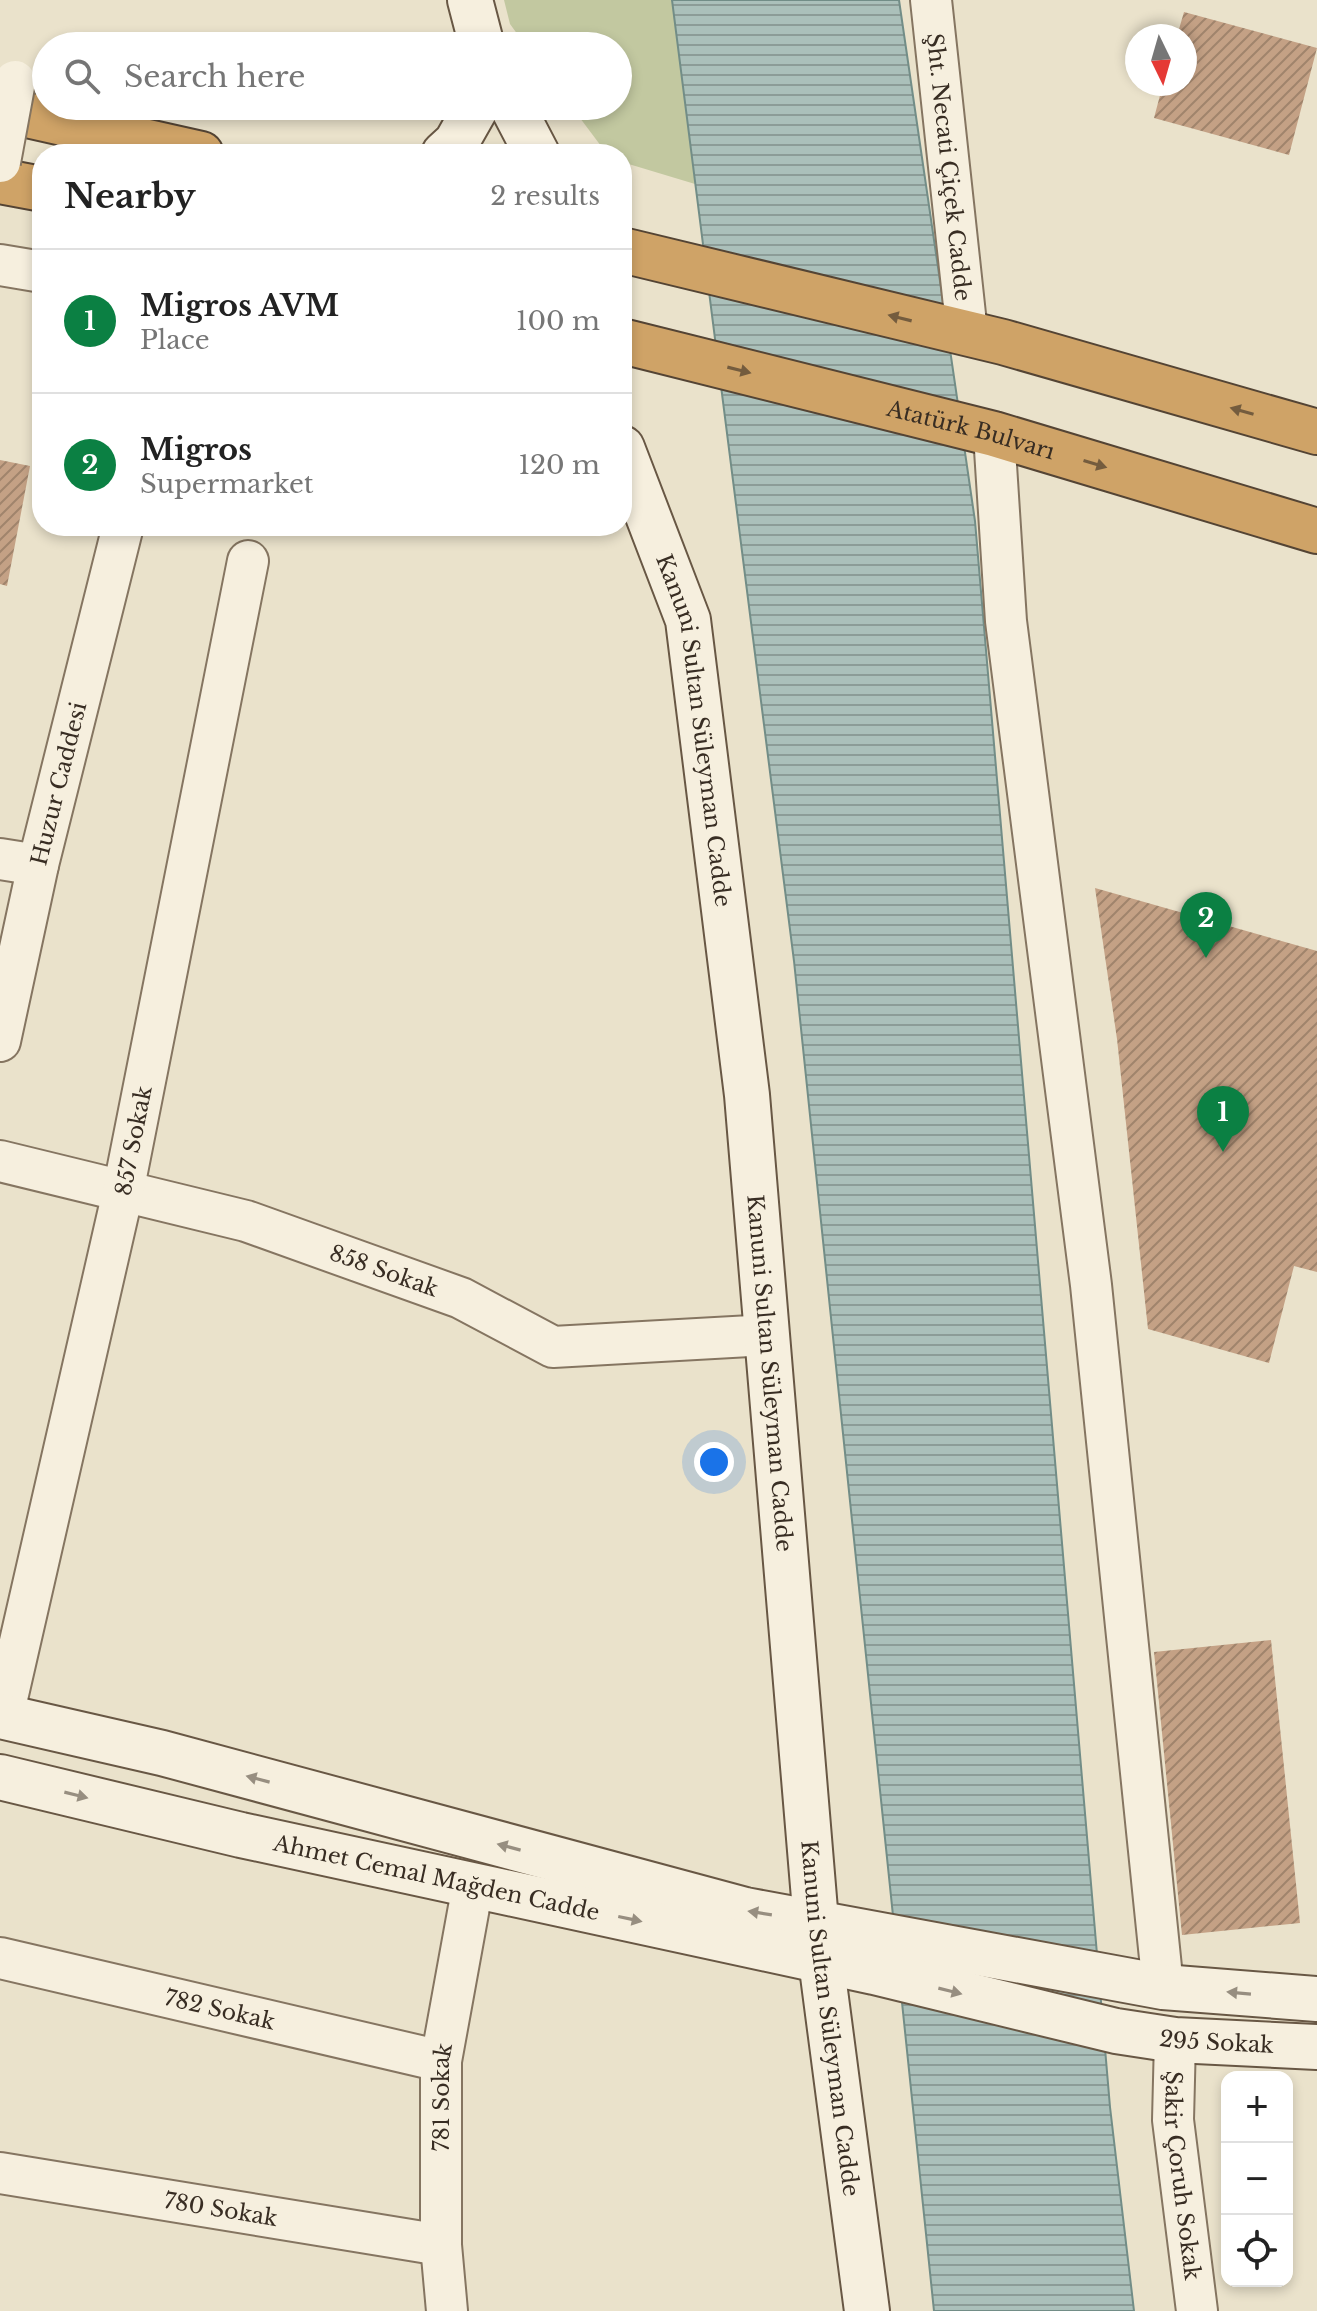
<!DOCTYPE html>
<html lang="en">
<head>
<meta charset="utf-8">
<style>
	body { margin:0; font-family:"Libre Baskerville",serif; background:#f2f2f2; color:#222 }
	.controls { position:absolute; right:24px; bottom:24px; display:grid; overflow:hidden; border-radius:16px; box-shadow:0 4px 12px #0003 }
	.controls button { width:72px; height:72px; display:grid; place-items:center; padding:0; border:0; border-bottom:2px solid #e0e0e0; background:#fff; color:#222; font:40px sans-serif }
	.compass { position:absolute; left:1125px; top:24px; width:72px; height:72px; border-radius:50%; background:#fff; box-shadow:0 4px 12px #0003; rotate:175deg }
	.you { position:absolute; left:714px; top:1462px; width:28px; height:28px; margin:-20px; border:6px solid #fff; border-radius:50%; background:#1a73e8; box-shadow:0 0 0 12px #1a73e833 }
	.badge { display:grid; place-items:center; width:52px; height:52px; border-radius:50%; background:#0b8043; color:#fff; font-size:26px; font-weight:700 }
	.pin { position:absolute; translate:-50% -66px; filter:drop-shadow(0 2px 4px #0008) }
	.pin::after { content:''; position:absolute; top:42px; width:28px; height:24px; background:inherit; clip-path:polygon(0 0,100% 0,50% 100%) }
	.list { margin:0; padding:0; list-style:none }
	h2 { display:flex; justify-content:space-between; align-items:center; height:104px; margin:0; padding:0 32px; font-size:34px }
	h2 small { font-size:26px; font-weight:400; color:#767676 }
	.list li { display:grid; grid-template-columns:52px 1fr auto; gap:24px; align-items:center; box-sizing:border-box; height:144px; padding:0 32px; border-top:2px solid #e0e0e0 }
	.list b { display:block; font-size:30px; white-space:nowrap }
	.list p { margin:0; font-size:26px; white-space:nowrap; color:#767676 }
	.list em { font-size:26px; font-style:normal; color:#767676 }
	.icon { flex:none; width:44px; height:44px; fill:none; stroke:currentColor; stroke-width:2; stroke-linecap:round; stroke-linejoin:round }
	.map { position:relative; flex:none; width:1317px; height:2311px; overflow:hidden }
	.search { position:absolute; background:#fff; box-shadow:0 4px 12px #0003; left:32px; top:32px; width:600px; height:88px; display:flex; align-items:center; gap:20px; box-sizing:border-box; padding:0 28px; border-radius:44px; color:#767676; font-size:30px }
	.panel { position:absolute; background:#fff; box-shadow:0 4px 12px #0003; left:32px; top:144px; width:600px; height:392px; border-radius:32px }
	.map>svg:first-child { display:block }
</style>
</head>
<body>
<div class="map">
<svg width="1317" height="2311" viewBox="0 0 1317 2311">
	<defs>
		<pattern id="water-rules" width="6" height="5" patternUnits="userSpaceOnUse" patternTransform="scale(2)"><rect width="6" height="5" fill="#abc0ba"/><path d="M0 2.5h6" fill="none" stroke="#8c9c97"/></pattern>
		<pattern id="building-hatch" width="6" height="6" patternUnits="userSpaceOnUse" patternTransform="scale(2)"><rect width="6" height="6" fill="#c4a185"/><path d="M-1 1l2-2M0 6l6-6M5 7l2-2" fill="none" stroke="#a0846c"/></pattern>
	</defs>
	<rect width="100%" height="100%" fill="#eae2cb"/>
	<path fill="#c2c8a0" d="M 504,0 L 672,0 L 695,184 L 622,162 L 622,154 L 607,154 L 571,106 L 618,106 L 618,46 L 526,46 L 510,24 Z"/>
	<path fill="url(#water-rules)" stroke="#728d87" stroke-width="2" d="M 672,0 L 899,0 L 975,521 L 1110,2107 L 1134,2311 L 934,2311 L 794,961 Z"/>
	<g fill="url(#building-hatch)">
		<path d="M 1184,12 L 1317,48 L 1289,155 L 1154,118 L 1163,84 L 1185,84 L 1185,36 L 1177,36 Z"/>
		<path d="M 0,460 L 30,466 L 7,586 L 0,584 Z"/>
		<path d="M 1095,888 L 1317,951 L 1317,1272 L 1294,1266 L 1269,1363 L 1148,1329 L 1117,1039 Z"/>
		<path d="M 1271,1640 L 1300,1923 L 1182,1935 L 1154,1652 Z"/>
	</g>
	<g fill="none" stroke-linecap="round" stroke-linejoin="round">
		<defs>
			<g id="street">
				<path id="s1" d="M 931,0 L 967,333"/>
				<path d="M 0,265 L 42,272"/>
				<path d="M 994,434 L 1006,621 L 1091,1285 L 1163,1987"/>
				<path d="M 0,859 L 38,865"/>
				<path id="s2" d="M 0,1041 L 38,865 L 123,526"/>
				<path id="s3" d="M 0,1161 L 246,1221 L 461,1298 L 553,1347 L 767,1335"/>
				<path id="s4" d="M 3,1716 L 123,1192 L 248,561"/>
				<path id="s5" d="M 0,1958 L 441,2061"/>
				<path id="s6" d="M 1175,2040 L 1173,2120 L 1197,2311"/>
				<path id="s7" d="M 0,2173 L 441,2245"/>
				<path id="s8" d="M 447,2311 L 441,2245 L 441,2061 L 473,1885"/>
			</g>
			<g id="secondary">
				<path d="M 470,0 L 482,46"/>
				<path d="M 512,106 L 537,154"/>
				<path d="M 444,154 L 456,143 L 477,106"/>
				<path id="s9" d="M 622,448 L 688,620 L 747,1095 L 816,1922 L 867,2311"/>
				<path d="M 0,1716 L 162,1753 L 745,1910 L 1163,1987 L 1317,1999"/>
				<path id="s10" d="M 0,1777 L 241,1835 L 874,1972 L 1116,2031 L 1175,2040 L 1317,2047"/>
			</g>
			<g id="highway">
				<path d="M 0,109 L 201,154"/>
				<path d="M 0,181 L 42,189"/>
				<path d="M 622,250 L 1003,342 L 1317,432"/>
				<path id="s11" d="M 622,341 L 994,434 L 1317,531"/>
			</g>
		</defs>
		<use href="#street" stroke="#857561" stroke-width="44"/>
		<use href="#secondary" stroke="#685744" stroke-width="48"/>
		<use href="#highway" stroke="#544434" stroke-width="48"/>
		<use href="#street" stroke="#f6efde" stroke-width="40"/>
		<use href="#secondary" stroke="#f6efde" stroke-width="44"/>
		<use href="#highway" stroke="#cfa367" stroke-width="44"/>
		<defs>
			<path id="street-bridge" d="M 0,162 L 15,81"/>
		</defs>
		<use href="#street-bridge" stroke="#857561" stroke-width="44" stroke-linecap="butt"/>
		<use href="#street-bridge" stroke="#f6efde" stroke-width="40"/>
	</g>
	<defs><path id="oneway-solid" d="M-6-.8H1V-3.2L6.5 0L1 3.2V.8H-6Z" transform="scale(2)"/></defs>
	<g fill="#745c3e">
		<use href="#oneway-solid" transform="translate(900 318) rotate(-166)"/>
		<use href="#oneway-solid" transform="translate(739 370) rotate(14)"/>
		<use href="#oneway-solid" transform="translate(1242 411) rotate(-164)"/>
		<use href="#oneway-solid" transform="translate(1095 464) rotate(17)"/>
	</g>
	<g fill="#978e80">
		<use href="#oneway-solid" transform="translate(258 1779) rotate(-165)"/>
		<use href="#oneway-solid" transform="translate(76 1795) rotate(14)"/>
		<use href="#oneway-solid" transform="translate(509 1847) rotate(-165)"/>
		<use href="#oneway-solid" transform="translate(760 1913) rotate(-171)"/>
		<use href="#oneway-solid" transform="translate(630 1919) rotate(12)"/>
		<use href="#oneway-solid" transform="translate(950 1991) rotate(14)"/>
		<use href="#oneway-solid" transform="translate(1239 1993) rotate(-175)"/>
	</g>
	<g text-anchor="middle" stroke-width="7" stroke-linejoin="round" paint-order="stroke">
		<g font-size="22" fill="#382d23" stroke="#f3ecda">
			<text dy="8" stroke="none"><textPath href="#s1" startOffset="168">Şht. Necati Çiçek Cadde</textPath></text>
			<text dy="8" stroke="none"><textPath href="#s11" startOffset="360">Atatürk Bulvarı</textPath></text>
			<text dy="8" stroke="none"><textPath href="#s9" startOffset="294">Kanuni Sultan Süleyman Cadde</textPath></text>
			<text dy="8" stroke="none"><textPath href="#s2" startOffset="264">Huzur Caddesi</textPath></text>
			<text dy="8" stroke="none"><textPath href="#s4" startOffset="590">857 Sokak</textPath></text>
			<text dy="8" stroke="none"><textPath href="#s3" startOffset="400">858 Sokak</textPath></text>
			<text dy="8" stroke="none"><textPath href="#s9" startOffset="942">Kanuni Sultan Süleyman Cadde</textPath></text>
			<text dy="8" stroke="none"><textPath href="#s10" startOffset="448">Ahmet Cemal Mağden Cadde</textPath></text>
			<text dy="8" stroke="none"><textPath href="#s5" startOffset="226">782 Sokak</textPath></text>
			<text dy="8" stroke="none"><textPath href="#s9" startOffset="1590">Kanuni Sultan Süleyman Cadde</textPath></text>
			<text dy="8" stroke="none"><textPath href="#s10" startOffset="1246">295 Sokak</textPath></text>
			<text dy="8" stroke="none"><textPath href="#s8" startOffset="214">781 Sokak</textPath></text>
			<text dy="8" stroke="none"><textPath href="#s6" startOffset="136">Şakir Çoruh Sokak</textPath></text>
			<text dy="8" stroke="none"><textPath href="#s7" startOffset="224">780 Sokak</textPath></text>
		</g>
	</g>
</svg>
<div class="controls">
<button>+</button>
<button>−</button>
<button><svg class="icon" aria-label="locate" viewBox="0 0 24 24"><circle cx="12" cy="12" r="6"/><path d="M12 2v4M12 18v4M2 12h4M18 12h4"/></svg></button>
</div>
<svg class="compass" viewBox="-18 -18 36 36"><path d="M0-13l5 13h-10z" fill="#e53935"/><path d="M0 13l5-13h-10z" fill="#767676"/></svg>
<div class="you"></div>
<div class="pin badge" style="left:1223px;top:1152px">1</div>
<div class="pin badge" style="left:1206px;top:958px">2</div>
<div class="search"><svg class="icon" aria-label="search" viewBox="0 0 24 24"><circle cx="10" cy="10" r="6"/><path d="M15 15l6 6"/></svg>Search here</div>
<section class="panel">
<h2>Nearby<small>2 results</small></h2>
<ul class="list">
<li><span class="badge">1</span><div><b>Migros AVM</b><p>Place</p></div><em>100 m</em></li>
<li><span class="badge">2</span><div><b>Migros</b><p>Supermarket</p></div><em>120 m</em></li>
</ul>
</section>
</div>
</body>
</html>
